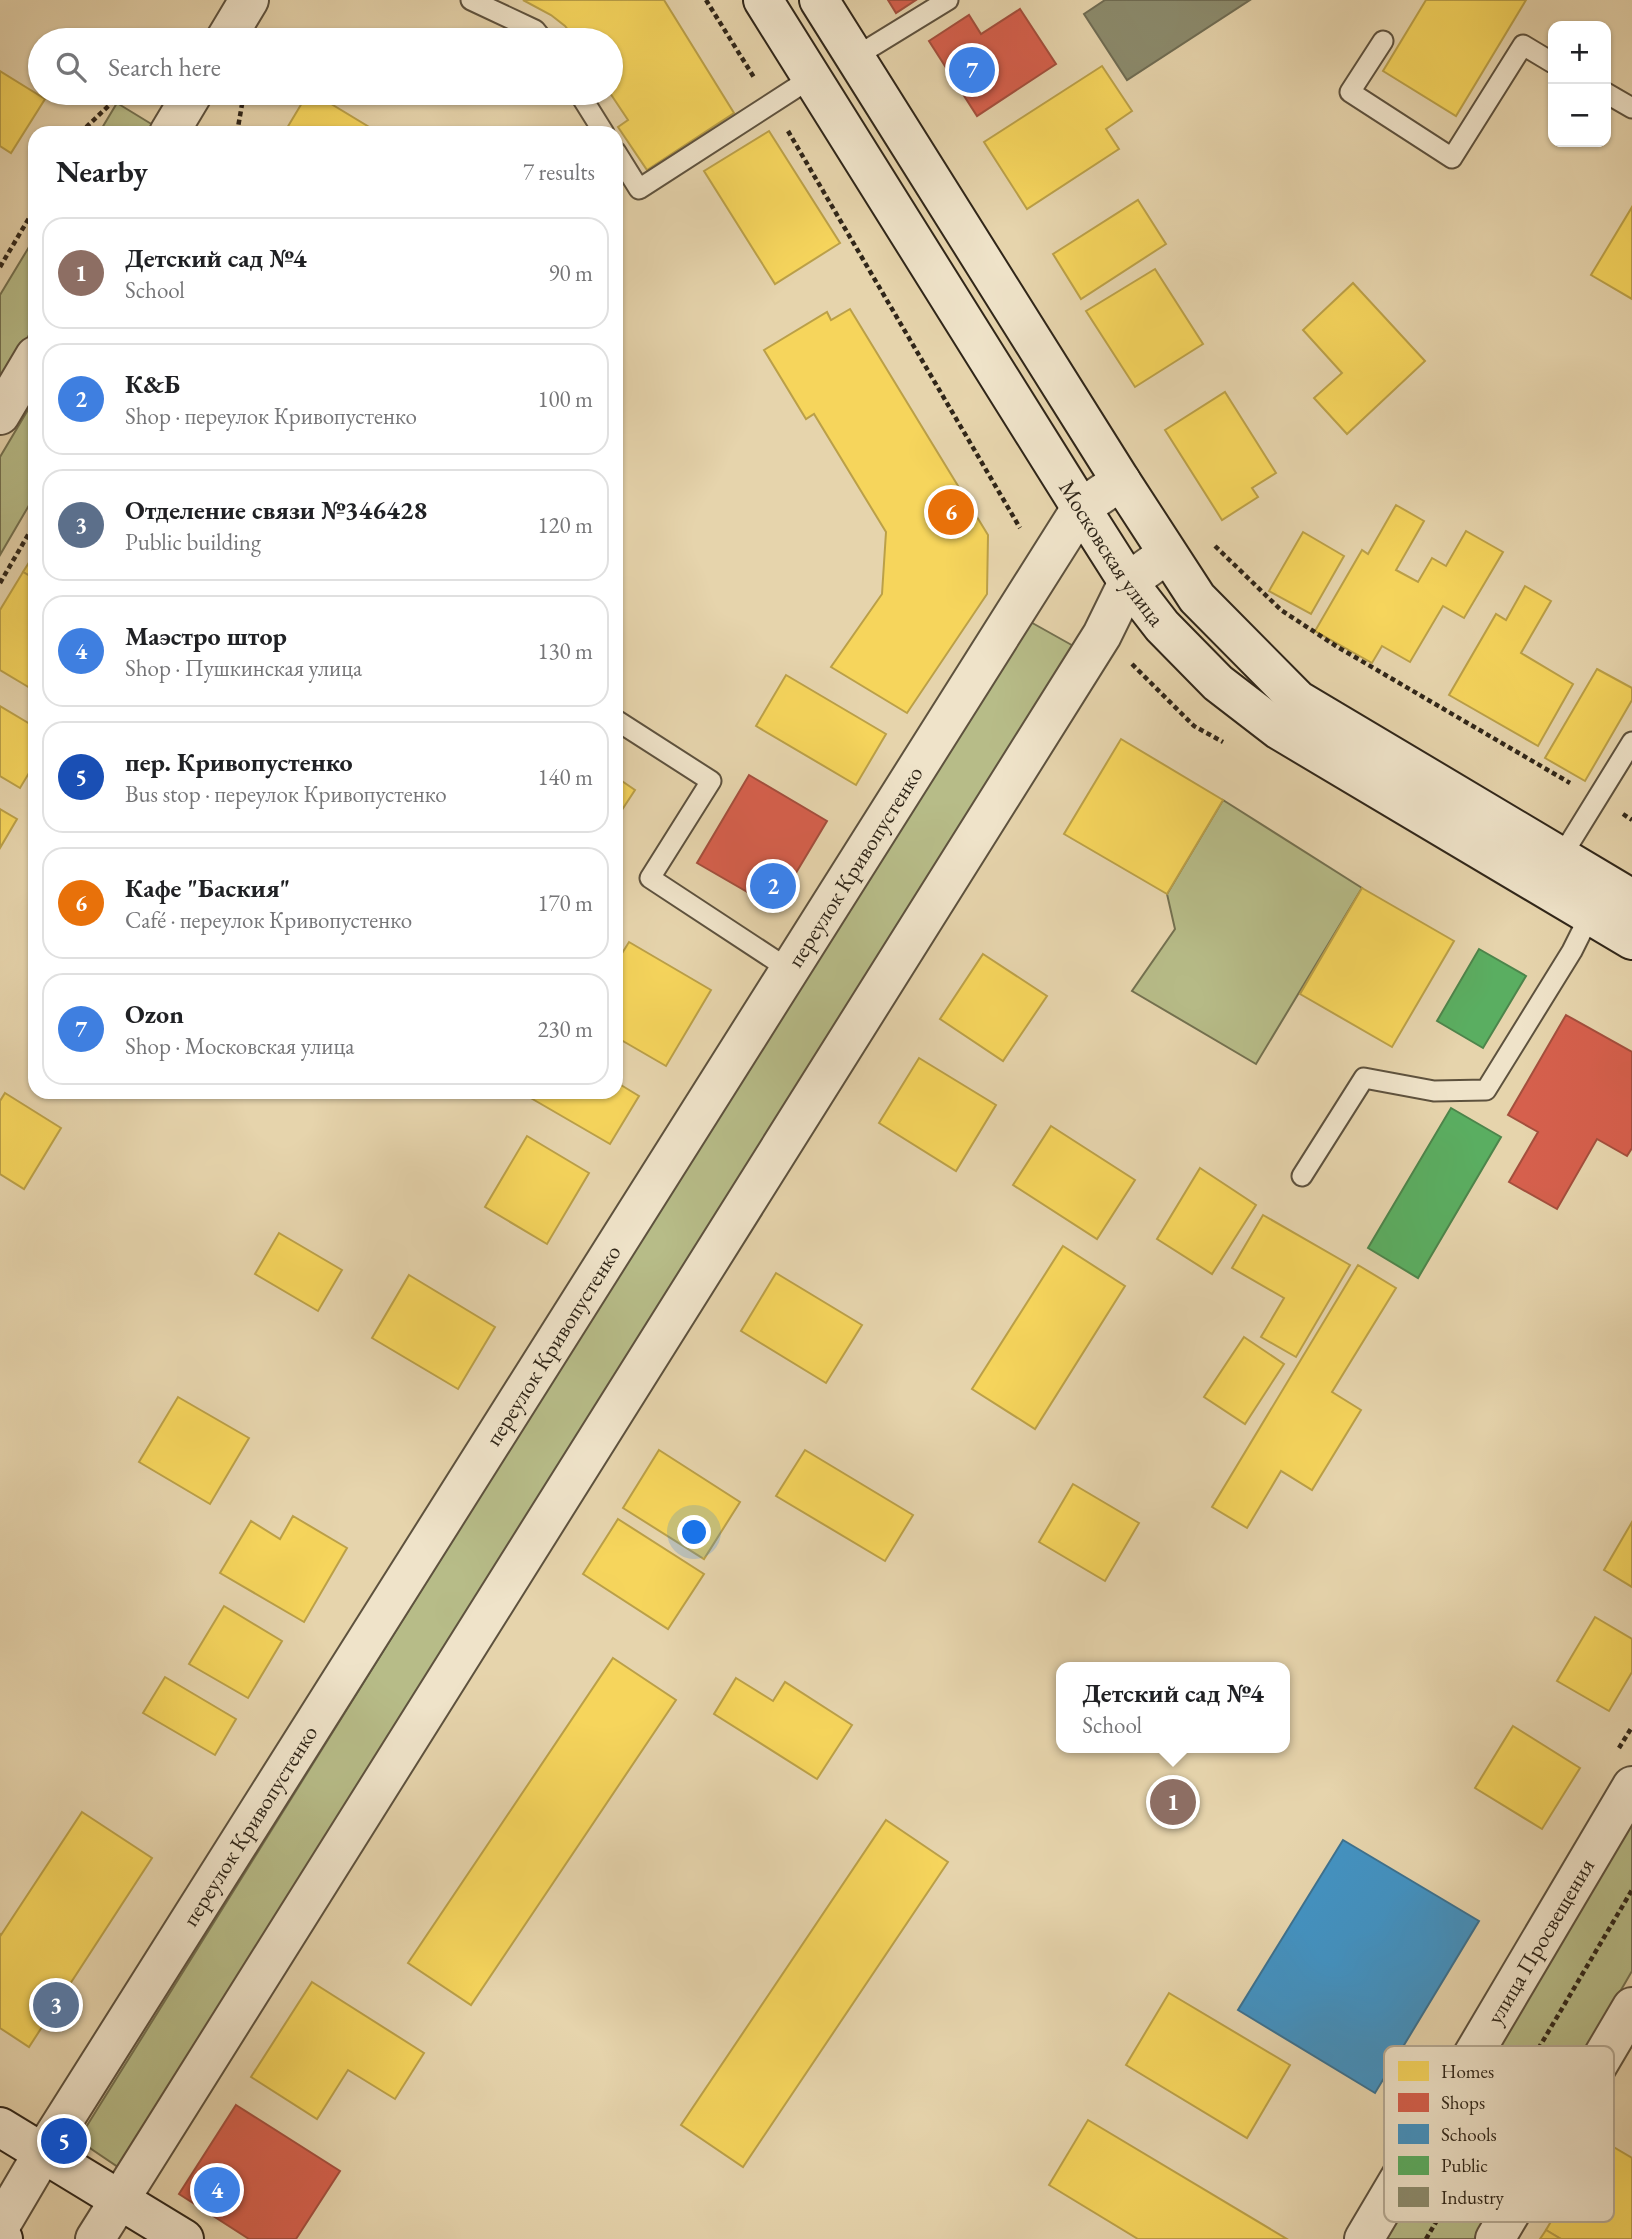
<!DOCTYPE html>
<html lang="en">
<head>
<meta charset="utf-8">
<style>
	body { margin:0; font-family:"EB Garamond",serif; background:#f2f2f2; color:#202124 }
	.controls { position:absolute; right:21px; top:21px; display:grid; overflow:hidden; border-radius:14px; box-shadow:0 2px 5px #0004 }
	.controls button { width:63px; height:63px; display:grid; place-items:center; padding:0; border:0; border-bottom:2px solid #e0e0e0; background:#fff; color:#202124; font:35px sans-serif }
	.you { position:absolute; left:695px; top:1533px; width:24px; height:24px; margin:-18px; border:5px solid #fff; border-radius:50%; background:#1a73e8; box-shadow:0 0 0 10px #1a73e833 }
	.badge { display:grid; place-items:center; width:46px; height:46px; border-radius:50%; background:#8f2418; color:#fff; font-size:23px; font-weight:700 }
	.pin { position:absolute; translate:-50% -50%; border:4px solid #fff; box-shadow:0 2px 7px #0006 }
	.popup { position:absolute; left:1056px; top:1662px; width:234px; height:91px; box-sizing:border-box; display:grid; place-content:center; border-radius:14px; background:#fff; filter:drop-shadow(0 2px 5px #0005); font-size:23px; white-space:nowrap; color:#757577 }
	.popup b { font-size:26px; color:#202124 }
	.popup::after { content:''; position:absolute; left:50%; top:100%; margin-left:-14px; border:14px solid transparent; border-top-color:#fff }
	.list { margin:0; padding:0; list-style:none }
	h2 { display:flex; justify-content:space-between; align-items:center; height:91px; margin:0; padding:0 28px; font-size:30px }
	h2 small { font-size:23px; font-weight:400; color:#757577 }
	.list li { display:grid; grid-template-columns:46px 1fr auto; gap:21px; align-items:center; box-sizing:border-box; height:112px; margin:0 14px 14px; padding:0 14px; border:2px solid #e0e0e0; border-radius:21px }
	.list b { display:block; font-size:26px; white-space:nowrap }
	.list p { margin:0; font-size:23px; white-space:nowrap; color:#757577 }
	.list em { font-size:23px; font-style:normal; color:#757577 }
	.icon { flex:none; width:38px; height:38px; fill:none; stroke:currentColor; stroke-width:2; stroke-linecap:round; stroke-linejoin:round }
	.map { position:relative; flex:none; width:1632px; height:2239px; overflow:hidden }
	.search { position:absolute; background:#fff; box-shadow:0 2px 5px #0004; left:28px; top:28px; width:595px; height:77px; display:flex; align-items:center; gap:18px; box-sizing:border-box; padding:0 24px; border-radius:38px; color:#757577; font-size:26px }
	.panel { position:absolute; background:#fff; box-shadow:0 2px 5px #0004; left:28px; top:126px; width:595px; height:973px; border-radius:21px }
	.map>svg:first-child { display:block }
</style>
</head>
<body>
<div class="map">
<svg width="1632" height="2239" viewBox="0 0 1632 2239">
	<rect width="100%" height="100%" fill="#e6d4ac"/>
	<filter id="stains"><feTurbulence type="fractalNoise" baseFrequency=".00286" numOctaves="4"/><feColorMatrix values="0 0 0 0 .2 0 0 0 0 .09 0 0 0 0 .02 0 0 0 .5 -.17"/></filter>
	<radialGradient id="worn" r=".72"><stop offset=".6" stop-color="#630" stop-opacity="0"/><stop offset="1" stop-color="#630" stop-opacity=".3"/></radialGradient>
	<g fill="#b7bc88" stroke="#747150" stroke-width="2">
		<path d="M 117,103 L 153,125 L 148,133 L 99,133 Z"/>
		<path d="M 35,237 L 35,325 L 0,383 L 0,295 Z"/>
		<path d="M 35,398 L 35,495 L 0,555 L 0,457 Z"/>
		<path d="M 1027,620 L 1077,648 L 118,2167 L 78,2140 Z"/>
		<path d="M 1223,800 L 1362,888 L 1256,1064 L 1132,991 L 1175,929 L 1167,894 Z"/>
		<path d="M 1632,1807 L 1632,1971 L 1477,2239 L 1374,2239 Z"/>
	</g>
	<g fill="#f6d55c" stroke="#bba048" stroke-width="2">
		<path d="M 523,0 L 664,0 L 734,113 L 647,170 L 618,127 L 628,120 L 610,93 L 611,40 L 576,40 L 565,26 L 551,15 Z"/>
		<path d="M 1426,0 L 1526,0 L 1456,116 L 1383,71 Z"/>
		<path d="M 1102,66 L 1132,111 L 1106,129 L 1119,149 L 1027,209 L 984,142 Z"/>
		<path d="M 0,71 L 45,99 L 11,153 L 0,146 Z"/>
		<path d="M 308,93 L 313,93 L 379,133 L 284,133 Z"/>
		<path d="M 769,131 L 840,243 L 775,284 L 704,171 Z"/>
		<path d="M 1138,200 L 1166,244 L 1081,299 L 1053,254 Z"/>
		<path d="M 1632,207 L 1632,299 L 1591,275 Z"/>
		<path d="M 1155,269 L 1203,344 L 1135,387 L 1086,311 Z"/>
		<path d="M 1353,283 L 1425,361 L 1347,434 L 1314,398 L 1342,373 L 1303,330 Z"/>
		<path d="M 850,309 L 988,535 L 987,594 L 907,713 L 831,667 L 882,594 L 886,532 L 814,414 L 806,419 L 764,350 L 827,312 L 831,320 Z"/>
		<path d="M 1225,392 L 1276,473 L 1252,488 L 1258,497 L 1222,520 L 1165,430 Z"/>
		<path d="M 1396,505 L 1424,521 L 1396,570 L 1418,582 L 1432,558 L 1446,566 L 1466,531 L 1503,552 L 1464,618 L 1443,606 L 1410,662 L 1382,646 L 1372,663 L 1315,631 L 1362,550 L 1368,554 Z"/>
		<path d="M 1303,532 L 1344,556 L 1311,614 L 1269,591 Z"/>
		<path d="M 35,553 L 35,579 L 23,572 Z"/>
		<path d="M 23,572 L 35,579 L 35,680 L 30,688 L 0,670 L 0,610 Z"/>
		<path d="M 1525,586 L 1551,601 L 1521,653 L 1573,684 L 1538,746 L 1449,695 L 1496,614 L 1506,620 Z"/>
		<path d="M 1597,669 L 1632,688 L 1632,700 L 1585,781 L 1545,758 Z"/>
		<path d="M 786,675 L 886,734 L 856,785 L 756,726 Z"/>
		<path d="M 0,706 L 35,727 L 35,763 L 20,788 L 0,776 Z"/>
		<path d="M 1121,739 L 1223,800 L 1167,894 L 1064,834 Z"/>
		<path d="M 616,777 L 635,790 L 616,819 Z"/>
		<path d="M 0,809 L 17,819 L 0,848 Z"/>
		<path d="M 1362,888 L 1454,941 L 1392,1047 L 1300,994 Z"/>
		<path d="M 629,942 L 711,990 L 666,1066 L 616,1037 L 616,963 Z"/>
		<path d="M 983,954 L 1047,996 L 1003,1061 L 940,1019 Z"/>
		<path d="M 919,1058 L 996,1105 L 956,1171 L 879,1123 Z"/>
		<path d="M 616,1082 L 639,1096 L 610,1144 L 529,1097 L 532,1092 L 616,1092 Z"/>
		<path d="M 5,1093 L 61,1128 L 24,1189 L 0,1174 L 0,1101 Z"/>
		<path d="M 1051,1126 L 1135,1180 L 1097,1239 L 1013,1185 Z"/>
		<path d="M 527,1136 L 589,1173 L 547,1244 L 485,1207 Z"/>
		<path d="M 1200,1168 L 1256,1205 L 1212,1274 L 1157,1239 Z"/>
		<path d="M 1263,1215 L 1350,1265 L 1296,1357 L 1261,1337 L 1284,1298 L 1232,1268 Z"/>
		<path d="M 279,1233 L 342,1270 L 318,1311 L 255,1274 Z"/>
		<path d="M 1063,1246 L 1125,1286 L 1035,1429 L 972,1389 Z"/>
		<path d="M 1358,1265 L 1396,1288 L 1332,1392 L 1361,1410 L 1312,1490 L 1281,1471 L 1247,1528 L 1212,1507 Z"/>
		<path d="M 776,1273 L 862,1325 L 826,1383 L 741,1331 Z"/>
		<path d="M 409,1275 L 495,1327 L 458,1389 L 372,1338 Z"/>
		<path d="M 1244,1337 L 1284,1364 L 1245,1424 L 1204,1397 Z"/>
		<path d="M 178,1397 L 249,1438 L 210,1504 L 139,1462 Z"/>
		<path d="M 659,1450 L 740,1502 L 704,1559 L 623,1508 Z"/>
		<path d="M 805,1450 L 913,1515 L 885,1561 L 776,1496 Z"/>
		<path d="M 1073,1484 L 1139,1523 L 1105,1581 L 1039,1542 Z"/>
		<path d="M 293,1516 L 347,1548 L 304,1622 L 220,1573 L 251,1521 L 280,1539 Z"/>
		<path d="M 618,1519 L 704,1574 L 668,1629 L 583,1574 Z"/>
		<path d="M 1632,1522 L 1632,1587 L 1604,1570 Z"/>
		<path d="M 224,1606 L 282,1641 L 248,1698 L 189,1664 Z"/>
		<path d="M 1595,1617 L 1632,1639 L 1632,1672 L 1609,1711 L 1557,1681 Z"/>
		<path d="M 613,1658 L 676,1700 L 471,2005 L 408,1963 Z"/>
		<path d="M 165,1677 L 236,1719 L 215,1755 L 143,1713 Z"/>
		<path d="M 736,1678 L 773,1701 L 785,1682 L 852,1725 L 817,1779 L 714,1714 Z"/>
		<path d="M 1513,1726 L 1580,1768 L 1542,1829 L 1475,1788 Z"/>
		<path d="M 82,1812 L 152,1858 L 29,2047 L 0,2028 L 0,1934 L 1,1935 Z"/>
		<path d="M 886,1820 L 948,1862 L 743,2167 L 681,2125 Z"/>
		<path d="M 312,1982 L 424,2053 L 395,2099 L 348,2070 L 317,2119 L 251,2077 Z"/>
		<path d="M 1169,1993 L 1290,2065 L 1247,2138 L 1126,2065 Z"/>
		<path d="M 1088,2120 L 1287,2239 L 1138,2239 L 1049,2185 Z"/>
		<path d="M 1600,2139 L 1632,2158 L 1632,2239 L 1561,2239 L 1546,2230 Z"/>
		<path d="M 1546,2230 L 1561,2239 L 1540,2239 Z"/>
	</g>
	<g fill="#d6604d" stroke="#a44f3d" stroke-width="2">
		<path d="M 888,0 L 916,0 L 896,13 Z"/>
		<path d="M 1020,9 L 1056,64 L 977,116 L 929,41 L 969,15 L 981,34 Z"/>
		<path d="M 749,775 L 827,821 L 775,908 L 697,863 Z"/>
		<path d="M 1566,1015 L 1632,1052 L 1632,1148 L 1627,1156 L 1597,1139 L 1557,1209 L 1509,1182 L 1538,1132 L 1508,1115 Z"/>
		<path d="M 236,2105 L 340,2171 L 296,2239 L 249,2239 L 179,2194 Z"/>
	</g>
	<path fill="#4393c3" stroke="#3d7290" stroke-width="2" d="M 1343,1840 L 1479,1921 L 1375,2093 L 1238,2010 Z"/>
	<g fill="#5aae61" stroke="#4d854b" stroke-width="2">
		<path d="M 1479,949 L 1526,976 L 1483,1048 L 1437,1021 Z"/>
		<path d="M 1451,1108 L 1501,1137 L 1418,1278 L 1368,1248 Z"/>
	</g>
	<path fill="#8c8c6e" stroke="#706d54" stroke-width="2" d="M 1105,0 L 1250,0 L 1127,80 L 1084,14 Z"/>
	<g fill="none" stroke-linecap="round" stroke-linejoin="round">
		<defs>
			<g id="service">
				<path d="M 471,0 L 535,30 L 543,40"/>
				<path d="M 1383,41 L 1350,92 L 1452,158 L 1523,45 L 1553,63"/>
				<path d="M 855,57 L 948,0"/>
				<path d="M 579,93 L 604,133"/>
				<path d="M 1606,93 L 1632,108"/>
				<path d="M 616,152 L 639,189 L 811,78"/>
				<path d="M 616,720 L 711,781 L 650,878 L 790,970"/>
				<path d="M 1561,857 L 1632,742"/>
				<path d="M 1302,1176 L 1364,1078 L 1434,1091 L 1486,1090 L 1572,951 L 1590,915"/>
			</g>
			<g id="minor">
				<path d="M 225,40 L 249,0"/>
				<path d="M 169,133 L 193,93"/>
				<path d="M 0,415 L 35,356"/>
				<path id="s1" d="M 0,2226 L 43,2153 L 1081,508 L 1121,481"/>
				<path d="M 95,2239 L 1102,635 L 1128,582 L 1167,554"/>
			</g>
			<g id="tertiary">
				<path id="s2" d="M 1364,2239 L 1632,1786"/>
				<path d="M 1495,2239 L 1632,2007"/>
			</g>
			<g id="secondary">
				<path id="s3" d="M 763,0 L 1081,508 L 1128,582 L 1162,626 L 1218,683 L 1279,730 L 1632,940"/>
				<path d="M 819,0 L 1121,481 L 1197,598 L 1298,700 L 1632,899"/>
				<path d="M 0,2127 L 184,2239"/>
				<path d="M 0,2237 L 3,2239"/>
			</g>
		</defs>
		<use href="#service" stroke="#5e523e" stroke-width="23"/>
		<use href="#minor" stroke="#5e523e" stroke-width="42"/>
		<use href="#tertiary" stroke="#5e523e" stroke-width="42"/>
		<use href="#secondary" stroke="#302619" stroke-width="42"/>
		<g stroke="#302619" stroke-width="4.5" stroke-dasharray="5 3.5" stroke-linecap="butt">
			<path d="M 706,0 L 755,79"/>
			<path d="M 788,131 L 1020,528"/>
			<path d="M 80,133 L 122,93"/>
			<path d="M 237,133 L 244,93"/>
			<path d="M 0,267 L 35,208"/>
			<path d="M 1215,546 L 1281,610 L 1336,646 L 1570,783"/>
			<path d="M 0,583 L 35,523"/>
			<path d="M 1132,664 L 1194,726 L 1223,742"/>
			<path d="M 1623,814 L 1632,820"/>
			<path d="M 1619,1748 L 1632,1727"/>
			<path d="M 1426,2239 L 1632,1890"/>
		</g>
		<use href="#service" stroke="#efe3c9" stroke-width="19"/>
		<use href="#minor" stroke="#efe3c9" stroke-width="38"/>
		<use href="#tertiary" stroke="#efe3c9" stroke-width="38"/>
		<use href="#secondary" stroke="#efe3c9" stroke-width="38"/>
	</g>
	<g text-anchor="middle" stroke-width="7" stroke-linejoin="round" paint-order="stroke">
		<g font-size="23" fill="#302619" stroke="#efe3c9">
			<text dy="8" stroke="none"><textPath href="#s3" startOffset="654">Московская улица</textPath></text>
			<text dy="8" stroke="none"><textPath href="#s1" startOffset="1606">переулок Кривопустенко</textPath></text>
			<text dy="8" stroke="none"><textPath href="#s1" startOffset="1040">переулок Кривопустенко</textPath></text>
			<text dy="8" stroke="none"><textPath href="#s1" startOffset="472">переулок Кривопустенко</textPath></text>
			<text dy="8" stroke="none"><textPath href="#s2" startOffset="346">улица Просвещения</textPath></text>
		</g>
	</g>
	<rect x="1384" y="2046" width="230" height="176" rx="10" fill="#efe3c9" stroke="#b6aa94" stroke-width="2"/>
	<rect x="1398" y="2061" width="31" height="20" fill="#f6d55c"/>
	<rect x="1398" y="2093" width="31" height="19" fill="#d6604d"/>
	<rect x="1398" y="2124" width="31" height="20" fill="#4393c3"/>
	<rect x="1398" y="2156" width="31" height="19" fill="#5aae61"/>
	<rect x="1398" y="2187" width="31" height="20" fill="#8c8c6e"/>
	<g font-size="19" fill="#302619">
		<text x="1441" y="2078">Homes</text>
		<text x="1441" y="2109">Shops</text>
		<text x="1441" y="2141">Schools</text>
		<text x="1441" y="2172">Public</text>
		<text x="1441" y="2204">Industry</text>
	</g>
	<rect width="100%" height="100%" filter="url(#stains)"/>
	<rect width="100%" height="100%" fill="url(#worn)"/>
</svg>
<div class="controls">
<button>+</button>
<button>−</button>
</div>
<div class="you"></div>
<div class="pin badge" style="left:1173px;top:1802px;background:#8d6e63">1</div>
<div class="popup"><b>Детский сад №4</b>School</div>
<div class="pin badge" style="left:773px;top:886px;background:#3f7fe0">2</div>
<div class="pin badge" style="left:56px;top:2005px;background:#5c6f8a">3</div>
<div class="pin badge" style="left:217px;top:2190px;background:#3f7fe0">4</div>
<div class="pin badge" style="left:64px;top:2141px;background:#1a4fb4">5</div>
<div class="pin badge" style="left:951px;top:512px;background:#e8710a">6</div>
<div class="pin badge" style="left:972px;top:70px;background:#3f7fe0">7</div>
<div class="search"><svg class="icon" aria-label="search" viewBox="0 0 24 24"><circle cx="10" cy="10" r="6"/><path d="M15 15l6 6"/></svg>Search here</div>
<section class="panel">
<h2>Nearby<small>7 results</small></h2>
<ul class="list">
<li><span class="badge" style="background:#8d6e63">1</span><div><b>Детский сад №4</b><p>School</p></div><em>90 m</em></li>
<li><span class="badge" style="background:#3f7fe0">2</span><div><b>К&amp;Б</b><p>Shop · переулок Кривопустенко</p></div><em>100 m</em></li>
<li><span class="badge" style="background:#5c6f8a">3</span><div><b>Отделение связи №346428</b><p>Public building</p></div><em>120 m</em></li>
<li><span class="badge" style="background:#3f7fe0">4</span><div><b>Маэстро штор</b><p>Shop · Пушкинская улица</p></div><em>130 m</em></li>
<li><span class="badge" style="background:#1a4fb4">5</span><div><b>пер. Кривопустенко</b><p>Bus stop · переулок Кривопустенко</p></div><em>140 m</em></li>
<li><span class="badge" style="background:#e8710a">6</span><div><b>Кафе &quot;Баския&quot;</b><p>Café · переулок Кривопустенко</p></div><em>170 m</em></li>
<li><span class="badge" style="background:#3f7fe0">7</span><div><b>Ozon</b><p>Shop · Московская улица</p></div><em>230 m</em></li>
</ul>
</section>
</div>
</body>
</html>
